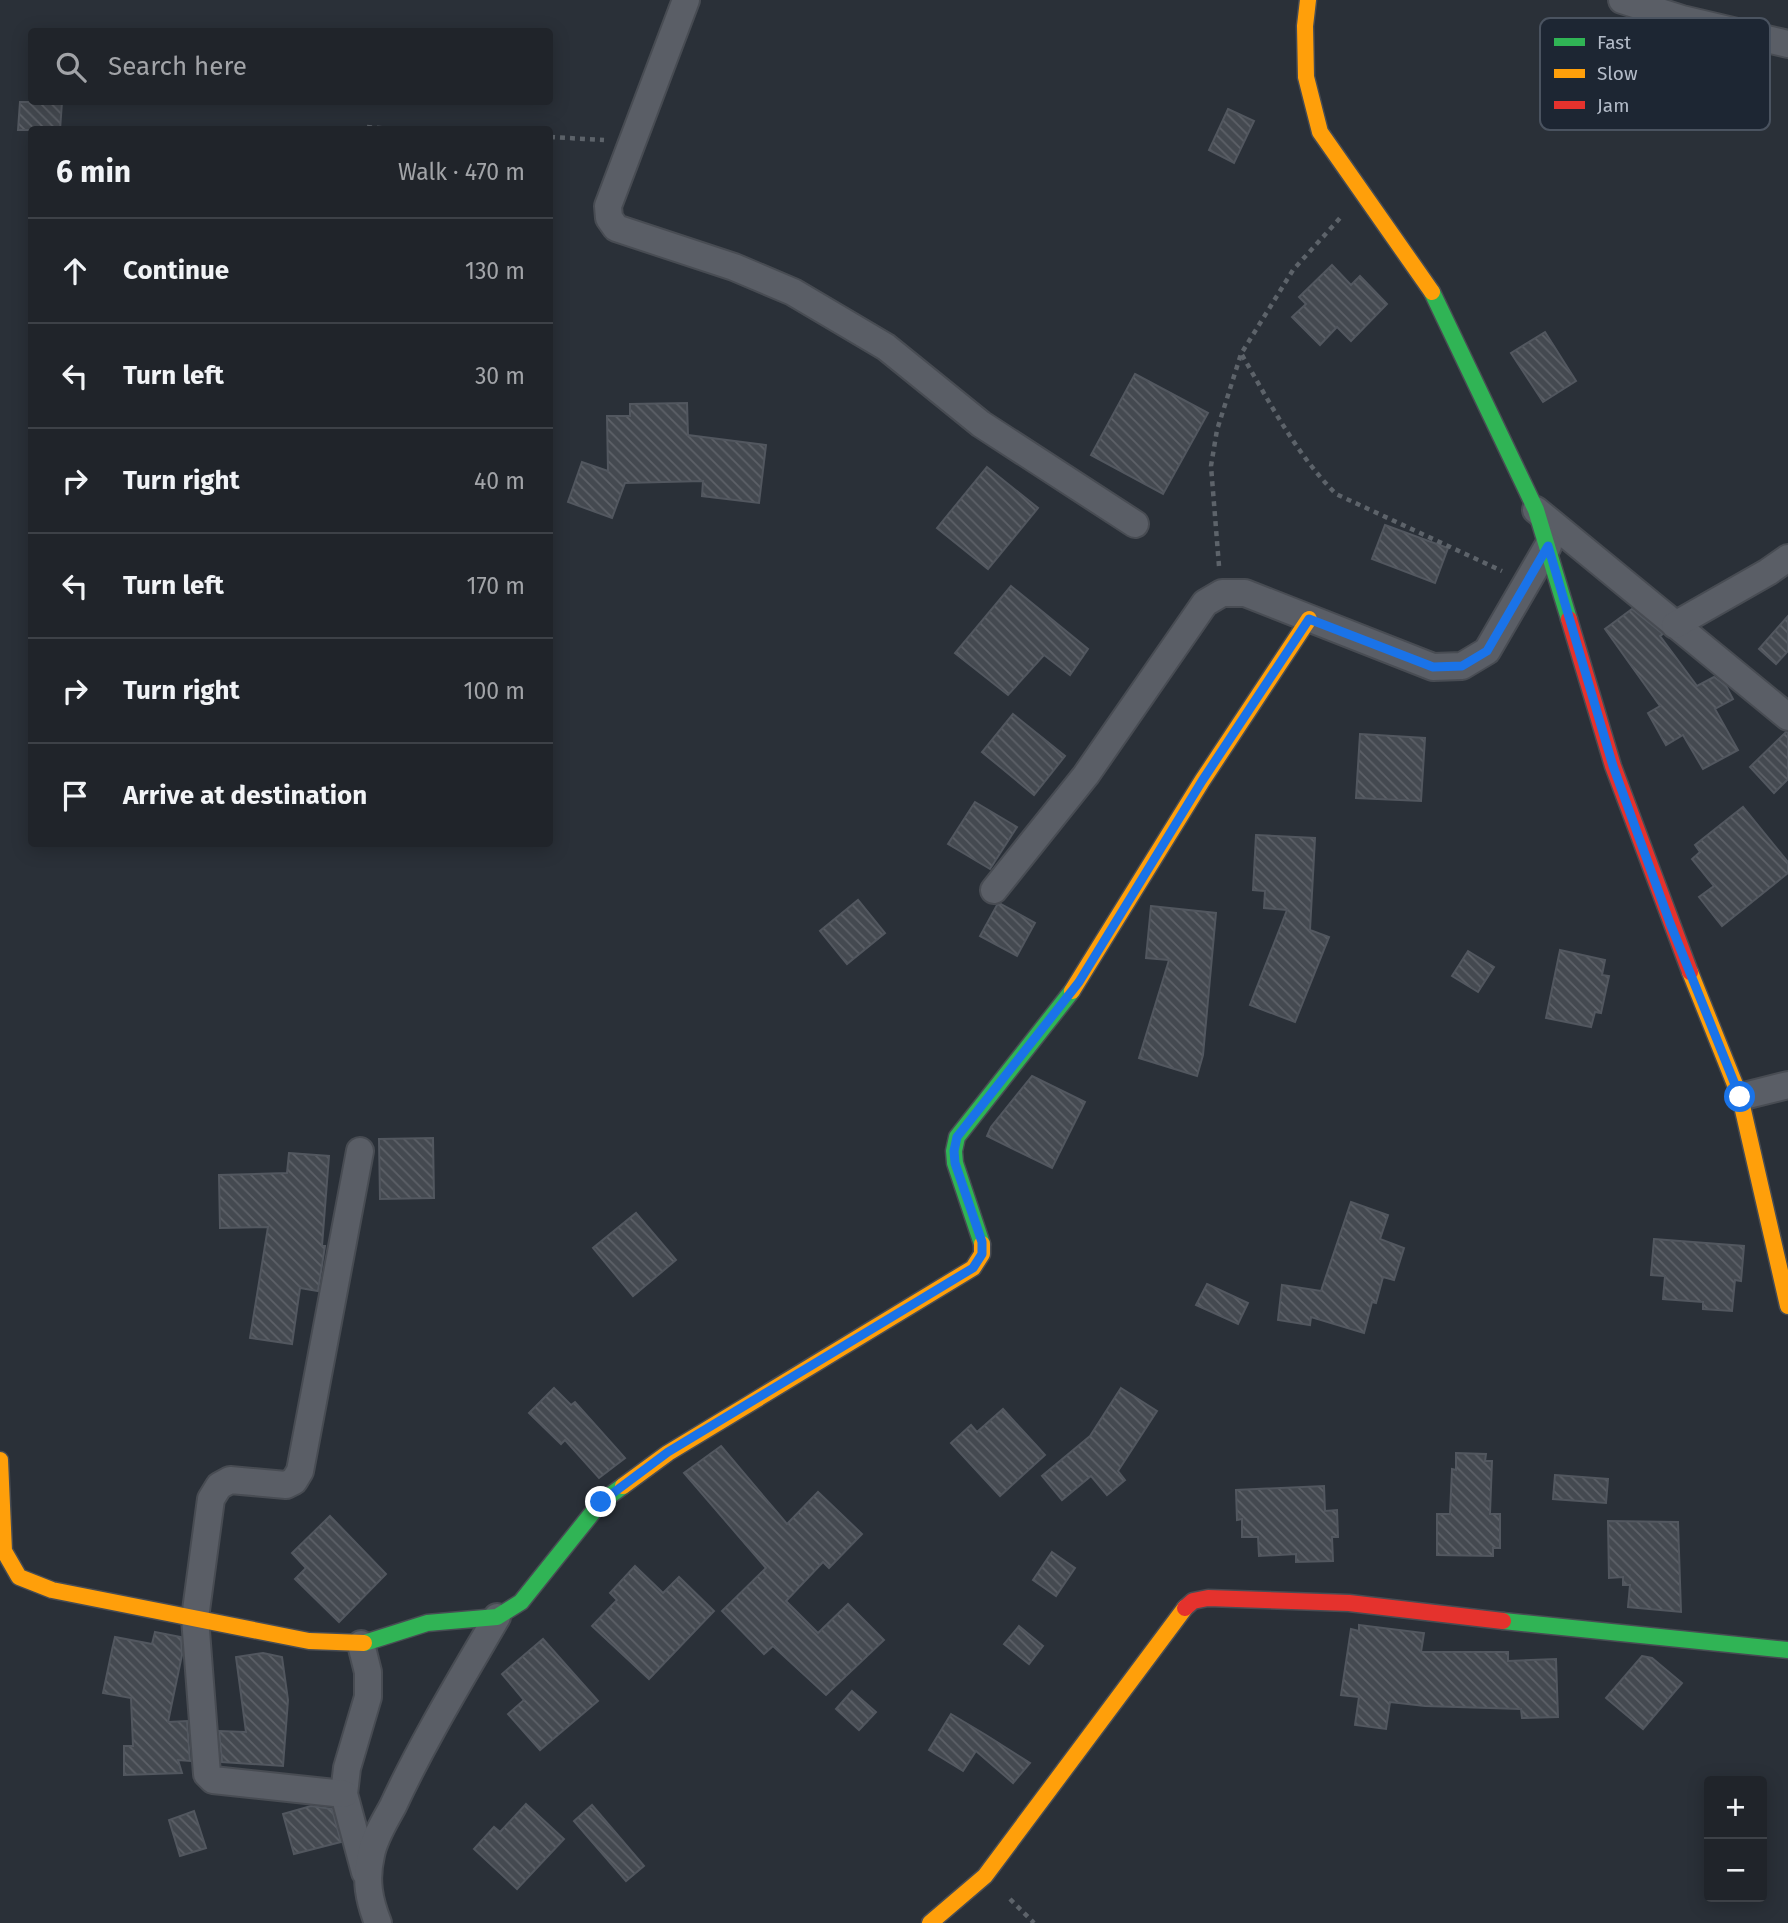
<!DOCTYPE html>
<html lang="en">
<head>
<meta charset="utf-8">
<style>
	body { margin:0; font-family:"Fira Sans",sans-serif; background:#282c32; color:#f1f3f6 }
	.controls { position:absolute; right:21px; bottom:21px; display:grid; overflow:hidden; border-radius:7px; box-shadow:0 4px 18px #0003 }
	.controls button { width:63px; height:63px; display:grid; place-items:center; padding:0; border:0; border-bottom:2px solid #3d4147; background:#20242a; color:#f1f3f6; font:35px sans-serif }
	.stop { position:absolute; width:21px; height:21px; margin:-16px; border:5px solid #1a73e8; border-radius:50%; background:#fff }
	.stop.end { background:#1a73e8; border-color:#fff; box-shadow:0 2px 7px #0008 }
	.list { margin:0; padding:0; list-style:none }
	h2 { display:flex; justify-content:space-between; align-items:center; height:91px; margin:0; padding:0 28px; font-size:30px }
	h2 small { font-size:23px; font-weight:400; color:#a2a4a8 }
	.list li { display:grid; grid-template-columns:46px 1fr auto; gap:21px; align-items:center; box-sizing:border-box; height:105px; padding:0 28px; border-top:2px solid #3d4147 }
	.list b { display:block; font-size:26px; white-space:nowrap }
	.list em { font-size:23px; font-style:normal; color:#a2a4a8 }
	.icon { flex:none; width:38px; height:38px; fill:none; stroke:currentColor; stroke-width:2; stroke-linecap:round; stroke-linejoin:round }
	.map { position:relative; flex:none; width:1788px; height:1923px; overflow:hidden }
	.search { position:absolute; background:#20242a; box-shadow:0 4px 18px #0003; left:28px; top:28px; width:525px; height:77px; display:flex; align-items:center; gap:18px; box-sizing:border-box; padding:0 24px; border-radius:7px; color:#a2a4a8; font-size:26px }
	.panel { position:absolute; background:#20242a; box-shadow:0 4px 18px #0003; left:28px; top:126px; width:525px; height:721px; border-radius:7px }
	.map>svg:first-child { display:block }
</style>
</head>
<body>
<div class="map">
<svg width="1788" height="1923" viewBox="0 0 1788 1923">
	<defs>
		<pattern id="building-back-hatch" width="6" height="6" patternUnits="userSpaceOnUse" patternTransform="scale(1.75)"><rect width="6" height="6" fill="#444950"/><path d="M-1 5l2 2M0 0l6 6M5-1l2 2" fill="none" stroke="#5d6168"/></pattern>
	</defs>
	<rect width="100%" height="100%" fill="#2a3038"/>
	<g fill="url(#building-back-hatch)" stroke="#52575f" stroke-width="2">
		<path d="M 20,102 L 62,102 L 60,130 L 18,130 Z"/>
		<path d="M 1228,109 L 1254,121 L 1234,163 L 1209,150 Z"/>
		<path d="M 1332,265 L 1351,285 L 1360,276 L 1387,304 L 1351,341 L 1337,327 L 1320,345 L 1292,317 L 1306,304 L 1299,297 Z"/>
		<path d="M 1545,332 L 1576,381 L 1543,402 L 1511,353 Z"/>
		<path d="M 1135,374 L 1208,413 L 1163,494 L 1091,455 Z"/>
		<path d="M 687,403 L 688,435 L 766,445 L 759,503 L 702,496 L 703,481 L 625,483 L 612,518 L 568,502 L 582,462 L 608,471 L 607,416 L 630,416 L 630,404 Z"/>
		<path d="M 987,467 L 1038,508 L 988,569 L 937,528 Z"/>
		<path d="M 1385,525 L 1448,548 L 1435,583 L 1372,559 Z"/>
		<path d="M 1011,586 L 1088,649 L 1070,675 L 1044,655 L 1008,695 L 955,653 Z"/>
		<path d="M 1632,609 L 1663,634 L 1660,636 L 1697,686 L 1714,677 L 1726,686 L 1733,699 L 1715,709 L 1738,750 L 1703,769 L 1683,735 L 1666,745 L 1648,713 L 1660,706 L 1605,629 Z"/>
		<path d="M 1788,616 L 1788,651 L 1776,664 L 1759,649 Z"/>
		<path d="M 1013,714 L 1065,756 L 1034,795 L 982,752 Z"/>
		<path d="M 1786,732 L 1788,732 L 1788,779 L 1774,793 L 1750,767 Z"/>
		<path d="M 1360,734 L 1425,738 L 1421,801 L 1356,798 Z"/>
		<path d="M 975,802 L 1017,827 L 990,869 L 948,844 Z"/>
		<path d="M 1743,807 L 1788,862 L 1788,873 L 1722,926 L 1699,897 L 1714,886 L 1692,859 L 1700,852 L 1695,845 Z"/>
		<path d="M 1256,835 L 1315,838 L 1310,930 L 1329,937 L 1295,1022 L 1250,1005 L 1287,910 L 1264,908 L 1265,891 L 1253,890 Z"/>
		<path d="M 858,900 L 885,933 L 847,964 L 820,931 Z"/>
		<path d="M 1001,904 L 1035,923 L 1017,956 L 980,936 L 997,905 Z"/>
		<path d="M 1151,906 L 1216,913 L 1203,1055 L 1197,1076 L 1139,1058 L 1169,960 L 1146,958 Z"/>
		<path d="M 1560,950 L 1605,960 L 1602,975 L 1609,976 L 1601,1013 L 1595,1012 L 1591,1027 L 1546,1018 Z"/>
		<path d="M 1468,951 L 1494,967 L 1478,992 L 1452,976 Z"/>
		<path d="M 1032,1076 L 1085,1102 L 1052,1168 L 987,1136 L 991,1127 Z"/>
		<path d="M 433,1138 L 434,1198 L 380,1199 L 379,1139 Z"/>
		<path d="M 289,1153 L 329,1156 L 322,1246 L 325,1246 L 318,1291 L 300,1288 L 292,1344 L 250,1338 L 268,1227 L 220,1228 L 219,1175 L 287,1173 Z"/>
		<path d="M 1351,1202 L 1388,1215 L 1380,1239 L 1404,1248 L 1394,1280 L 1383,1277 L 1376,1303 L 1372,1302 L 1364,1333 L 1311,1317 L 1310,1325 L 1278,1320 L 1282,1285 L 1321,1291 Z"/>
		<path d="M 636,1213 L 676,1260 L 633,1296 L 593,1248 Z"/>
		<path d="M 1654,1239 L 1744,1246 L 1741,1281 L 1735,1280 L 1732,1311 L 1703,1309 L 1703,1302 L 1663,1299 L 1665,1276 L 1651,1275 Z"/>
		<path d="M 1207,1284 L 1248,1303 L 1238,1324 L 1196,1305 Z"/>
		<path d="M 554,1388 L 571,1405 L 575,1402 L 625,1458 L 599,1478 L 565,1440 L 561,1444 L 529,1413 Z"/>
		<path d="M 1121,1388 L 1157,1411 L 1118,1471 L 1125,1480 L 1107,1495 L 1091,1476 L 1062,1500 L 1042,1476 L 1090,1436 Z"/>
		<path d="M 1003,1409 L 1045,1455 L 1000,1496 L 951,1443 L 971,1425 L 977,1432 Z"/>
		<path d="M 721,1446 L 787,1524 L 818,1492 L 862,1534 L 829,1568 L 823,1562 L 786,1601 L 818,1633 L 848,1604 L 884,1640 L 826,1695 L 773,1646 L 764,1654 L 722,1611 L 766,1568 L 684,1473 Z"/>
		<path d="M 1456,1453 L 1486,1454 L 1485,1461 L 1492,1461 L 1490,1514 L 1500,1514 L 1500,1548 L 1493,1548 L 1493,1556 L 1437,1555 L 1437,1514 L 1450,1514 L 1452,1469 L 1456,1470 Z"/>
		<path d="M 1555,1475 L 1608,1479 L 1606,1503 L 1553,1499 Z"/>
		<path d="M 1324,1486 L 1325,1511 L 1337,1510 L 1338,1537 L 1332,1537 L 1333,1561 L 1296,1562 L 1296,1554 L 1259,1556 L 1258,1537 L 1242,1537 L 1242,1519 L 1237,1520 L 1236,1490 Z"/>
		<path d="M 330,1516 L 386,1574 L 339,1622 L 295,1579 L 306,1568 L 292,1553 Z"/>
		<path d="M 1608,1521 L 1678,1522 L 1681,1612 L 1628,1607 L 1630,1585 L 1623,1585 L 1623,1577 L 1609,1578 Z"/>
		<path d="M 1052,1552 L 1075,1568 L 1056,1596 L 1033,1580 Z"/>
		<path d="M 635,1566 L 663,1593 L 679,1577 L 714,1611 L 649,1679 L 592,1626 L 617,1600 L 610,1593 Z"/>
		<path d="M 1359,1625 L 1424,1633 L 1421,1652 L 1508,1652 L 1508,1661 L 1556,1659 L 1558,1717 L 1522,1718 L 1521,1709 L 1425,1706 L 1390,1702 L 1386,1729 L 1355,1725 L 1359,1697 L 1341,1695 L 1351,1629 L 1359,1631 Z"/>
		<path d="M 1019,1626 L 1043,1646 L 1029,1664 L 1004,1644 Z"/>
		<path d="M 155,1632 L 181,1637 L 182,1655 L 168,1722 L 187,1721 L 190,1761 L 178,1760 L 182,1773 L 124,1775 L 124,1746 L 133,1746 L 131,1698 L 103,1693 L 112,1650 L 115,1637 L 152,1644 Z"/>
		<path d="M 543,1639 L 598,1701 L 540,1750 L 508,1714 L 524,1700 L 502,1674 Z"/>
		<path d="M 263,1653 L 282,1657 L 288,1700 L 283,1766 L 222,1762 L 219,1731 L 246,1732 L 236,1657 Z"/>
		<path d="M 1642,1656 L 1652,1658 L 1682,1683 L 1643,1729 L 1606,1698 Z"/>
		<path d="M 852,1691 L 876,1712 L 859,1730 L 836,1709 Z"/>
		<path d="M 951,1714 L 986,1735 L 1030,1763 L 1013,1783 L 976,1751 L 963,1771 L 929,1750 Z"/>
		<path d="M 526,1804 L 564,1839 L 517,1889 L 474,1849 L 494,1827 L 500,1832 Z"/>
		<path d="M 592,1805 L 644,1866 L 626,1881 L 574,1821 Z"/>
		<path d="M 311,1806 L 332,1809 L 341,1842 L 294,1854 L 283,1814 Z"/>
		<path d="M 194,1811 L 206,1848 L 180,1856 L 169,1820 Z"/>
	</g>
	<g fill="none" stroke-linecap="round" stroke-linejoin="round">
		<defs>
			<g id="street">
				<path d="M 686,0 L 608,206 L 609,218 L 616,228 L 734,267 L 793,292 L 886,347 L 981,424 L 1135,524"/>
				<path d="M 1622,0 L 1682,19 L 1788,44"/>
				<path d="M 1536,510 L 1788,717"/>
				<path d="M 1675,625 L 1768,572 L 1788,558"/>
				<path d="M 994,890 L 1086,775 L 1205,603 L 1222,593 L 1245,593 L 1433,667 L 1462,666 L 1487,651 L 1548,546"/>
				<path d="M 1740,1097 L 1788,1085"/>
				<path d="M 361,1644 L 368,1672 L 368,1697 L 347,1768 L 344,1794 L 365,1872"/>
				<path d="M 344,1794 L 213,1780 L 207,1774 L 195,1618 L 211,1499 L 219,1486 L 230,1480 L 286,1485 L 294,1481 L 300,1471 L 360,1151"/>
				<path d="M 378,1923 C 369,1900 365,1880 371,1855 C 374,1838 385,1821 393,1806 C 423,1741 461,1679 497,1617"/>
			</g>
			<g id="fast">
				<path d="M 1432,292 L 1536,510 L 1569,619"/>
				<path d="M 982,1244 L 955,1163 L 954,1151 L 957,1137 L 1072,991"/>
				<path d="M 1503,1621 L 1788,1650"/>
				<path d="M 364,1643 L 427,1623 L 497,1617 L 521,1602 L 601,1502 L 623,1486"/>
			</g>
			<g id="slow">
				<path d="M 1308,0 L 1305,26 L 1306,77 L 1320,132 L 1432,292"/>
				<path d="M 1690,972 L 1740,1097 L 1788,1306"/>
				<path d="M 1072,991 L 1202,781 L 1309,619"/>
				<path d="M 0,1460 L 4,1551 L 19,1577 L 52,1590 L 309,1641 L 364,1643"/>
				<path d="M 623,1486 L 668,1453 L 973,1268 L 982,1254 L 982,1244"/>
				<path d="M 930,1923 L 985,1876 L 1185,1608"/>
			</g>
			<g id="jam">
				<path d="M 1569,619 L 1613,766 L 1690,972"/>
				<path d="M 1185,1608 L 1193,1601 L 1208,1598 L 1349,1603 L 1503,1621"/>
			</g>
		</defs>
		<use href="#street" stroke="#484c53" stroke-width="30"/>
		<use href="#fast" stroke="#484c53" stroke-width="19"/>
		<use href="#slow" stroke="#484c53" stroke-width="19"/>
		<use href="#jam" stroke="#484c53" stroke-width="19"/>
		<g stroke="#5d636a" stroke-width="4.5" stroke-dasharray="5 5" stroke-linecap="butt">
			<path d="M 367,127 L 406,130"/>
			<path d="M 550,137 L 604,140"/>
			<path d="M 1242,355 C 1270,403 1296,454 1336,494 L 1502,571"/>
			<path d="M 1219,566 L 1211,466 L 1217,430 L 1241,354 L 1293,270 L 1341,217"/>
			<path d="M 1010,1899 L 1034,1923"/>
		</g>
		<use href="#street" stroke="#5a5e66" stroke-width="26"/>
		<use href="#fast" stroke="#30b455" stroke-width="16"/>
		<use href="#slow" stroke="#ff9f0a" stroke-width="16"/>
		<use href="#jam" stroke="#e5322d" stroke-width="16"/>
	</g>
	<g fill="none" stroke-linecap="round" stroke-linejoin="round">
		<path stroke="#1a73e8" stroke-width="9" d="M 601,1502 L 668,1452 L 973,1268 L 982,1254 L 982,1242 L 955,1163 L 954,1151 L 957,1137 L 1079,982 L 1202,781 L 1309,619 L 1433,667 L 1462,666 L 1487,651 L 1548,546 L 1613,766 L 1670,923 L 1740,1097"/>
	</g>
	<rect x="1540" y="18" width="230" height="112" rx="10" fill="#1d2633" stroke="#4a5360" stroke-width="2"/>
	<rect x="1554" y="38" width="31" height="8" fill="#30b455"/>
	<rect x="1554" y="69" width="31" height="9" fill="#ff9f0a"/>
	<rect x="1554" y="101" width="31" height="8" fill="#e5322d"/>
	<g font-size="19" fill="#b4bcc9">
		<text x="1597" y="49">Fast</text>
		<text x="1597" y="80">Slow</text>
		<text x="1597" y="112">Jam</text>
	</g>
</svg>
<div class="controls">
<button>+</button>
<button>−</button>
</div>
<div class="stop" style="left:1740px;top:1097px"></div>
<div class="stop end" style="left:601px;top:1502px"></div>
<div class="search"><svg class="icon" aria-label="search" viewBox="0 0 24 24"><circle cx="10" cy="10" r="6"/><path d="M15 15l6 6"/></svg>Search here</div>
<section class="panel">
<h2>6 min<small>Walk · 470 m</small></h2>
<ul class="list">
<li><svg class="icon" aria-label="ahead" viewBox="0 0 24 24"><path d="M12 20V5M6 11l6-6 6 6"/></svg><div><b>Continue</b></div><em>130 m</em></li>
<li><svg class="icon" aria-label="left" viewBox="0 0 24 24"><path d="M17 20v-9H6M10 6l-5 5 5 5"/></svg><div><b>Turn left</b></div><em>30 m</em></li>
<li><svg class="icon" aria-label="right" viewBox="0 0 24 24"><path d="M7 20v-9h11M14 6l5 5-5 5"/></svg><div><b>Turn right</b></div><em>40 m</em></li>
<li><svg class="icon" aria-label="left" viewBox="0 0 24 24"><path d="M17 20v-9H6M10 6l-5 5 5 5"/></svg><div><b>Turn left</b></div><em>170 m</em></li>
<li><svg class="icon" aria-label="right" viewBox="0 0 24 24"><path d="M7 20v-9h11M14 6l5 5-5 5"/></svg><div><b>Turn right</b></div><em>100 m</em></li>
<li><svg class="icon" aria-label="arrive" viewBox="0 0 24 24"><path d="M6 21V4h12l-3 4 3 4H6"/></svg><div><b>Arrive at destination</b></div></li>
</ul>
</section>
</div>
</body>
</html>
